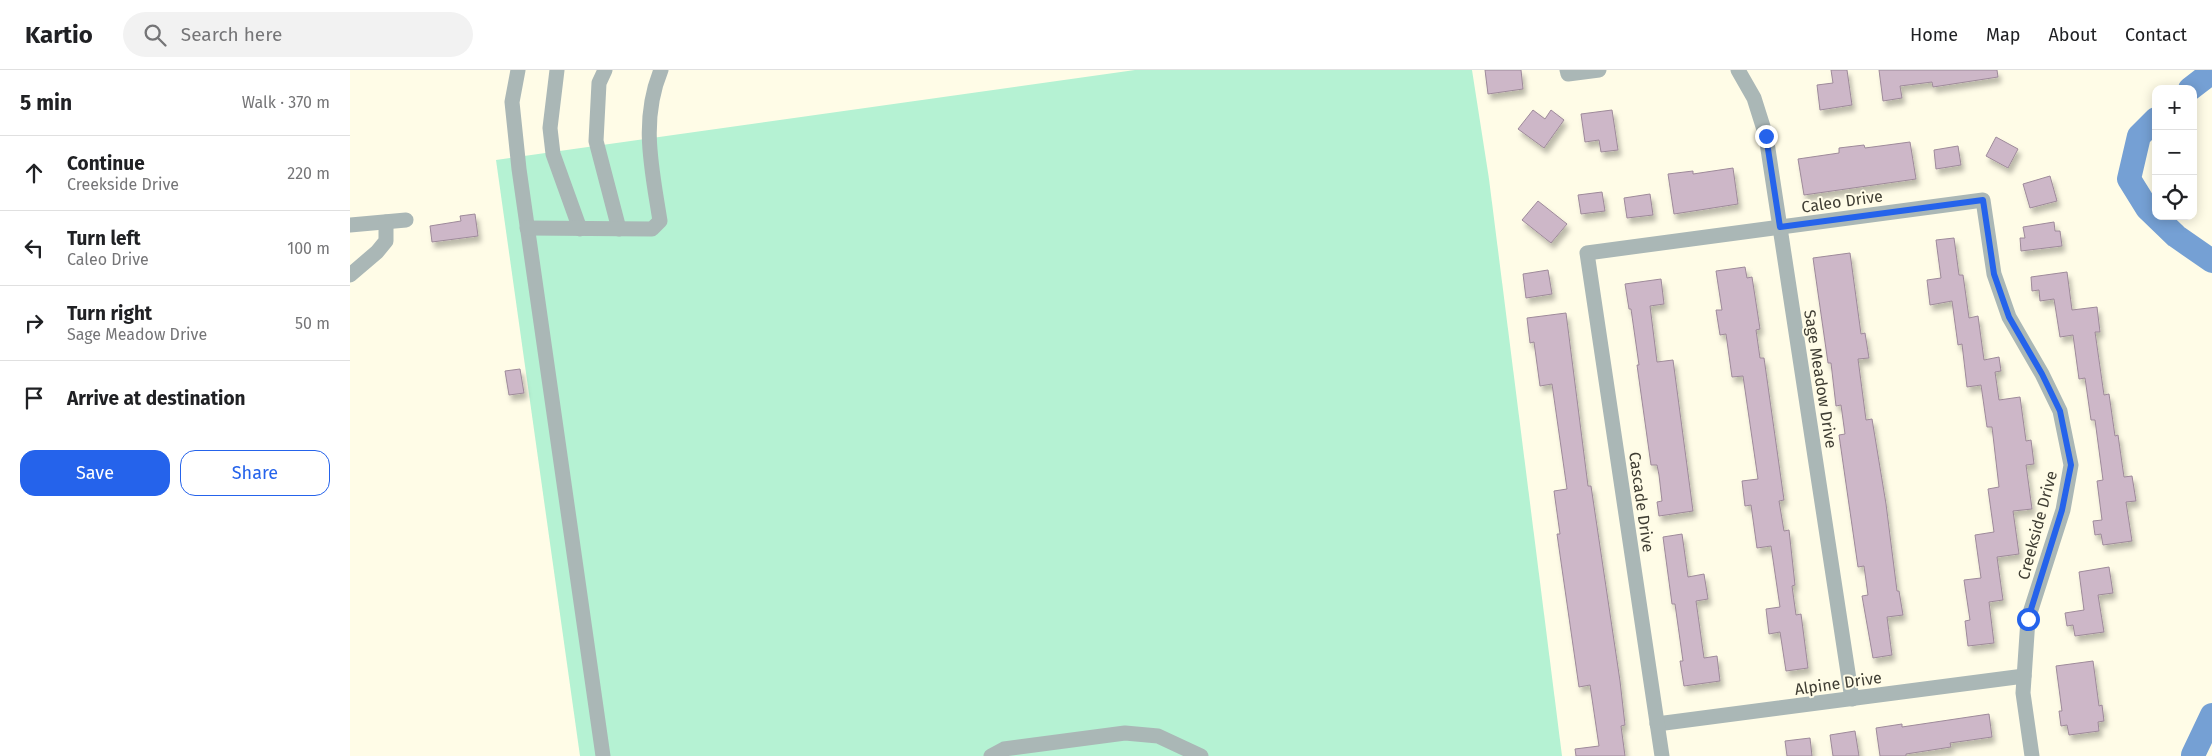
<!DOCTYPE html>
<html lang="en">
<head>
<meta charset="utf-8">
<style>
	body { margin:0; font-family:"Fira Sans",sans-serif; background:#f2f2f2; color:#202124 }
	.controls { position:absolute; right:15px; top:15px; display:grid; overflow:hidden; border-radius:10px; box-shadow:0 2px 12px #0003 }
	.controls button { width:45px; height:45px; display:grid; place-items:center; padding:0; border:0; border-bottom:1px solid #e0e0e0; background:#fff; color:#202124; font:25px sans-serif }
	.stop { position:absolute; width:15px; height:15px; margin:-11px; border:4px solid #2563eb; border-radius:50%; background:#fff }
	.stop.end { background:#2563eb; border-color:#fff; box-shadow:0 1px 5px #0008 }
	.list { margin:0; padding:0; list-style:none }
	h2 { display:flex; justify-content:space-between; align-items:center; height:65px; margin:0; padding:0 20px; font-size:21px }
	h2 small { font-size:16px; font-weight:400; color:#757577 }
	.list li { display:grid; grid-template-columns:32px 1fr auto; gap:15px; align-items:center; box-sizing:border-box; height:75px; padding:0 20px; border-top:1px solid #e0e0e0 }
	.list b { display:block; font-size:19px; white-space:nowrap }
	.list p { margin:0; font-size:16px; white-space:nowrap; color:#757577 }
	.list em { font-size:16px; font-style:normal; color:#757577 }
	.actions { display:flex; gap:10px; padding:15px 20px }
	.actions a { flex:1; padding:11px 0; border:1px solid #2563eb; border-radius:15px; text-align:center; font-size:18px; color:#2563eb }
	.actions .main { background:#2563eb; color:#fff }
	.icon { flex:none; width:28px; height:28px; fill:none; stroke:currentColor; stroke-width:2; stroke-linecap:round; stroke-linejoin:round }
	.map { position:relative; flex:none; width:1862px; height:686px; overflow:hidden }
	header { display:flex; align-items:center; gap:30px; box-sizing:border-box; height:70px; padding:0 25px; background:#fff; border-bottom:1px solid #e0e0e0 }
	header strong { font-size:24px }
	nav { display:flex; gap:28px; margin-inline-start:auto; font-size:18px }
	.search { width:350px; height:45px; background:#f2f2f2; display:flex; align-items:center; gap:12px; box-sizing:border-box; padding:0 18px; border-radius:28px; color:#757577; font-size:19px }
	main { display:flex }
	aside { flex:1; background:#fff }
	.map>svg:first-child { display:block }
</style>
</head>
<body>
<header>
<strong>Kartio</strong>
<div class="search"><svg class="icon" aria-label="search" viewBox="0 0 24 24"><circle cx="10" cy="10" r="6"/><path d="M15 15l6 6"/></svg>Search here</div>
<nav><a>Home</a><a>Map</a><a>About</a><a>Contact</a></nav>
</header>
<main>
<aside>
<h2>5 min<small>Walk · 370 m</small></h2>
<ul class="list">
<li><svg class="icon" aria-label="ahead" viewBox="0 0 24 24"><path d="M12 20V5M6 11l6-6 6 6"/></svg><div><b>Continue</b><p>Creekside Drive</p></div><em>220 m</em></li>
<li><svg class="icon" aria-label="left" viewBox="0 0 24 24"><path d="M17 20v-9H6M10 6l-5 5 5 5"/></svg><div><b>Turn left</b><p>Caleo Drive</p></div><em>100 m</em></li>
<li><svg class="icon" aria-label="right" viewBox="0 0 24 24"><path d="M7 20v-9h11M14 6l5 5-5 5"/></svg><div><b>Turn right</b><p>Sage Meadow Drive</p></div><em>50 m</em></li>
<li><svg class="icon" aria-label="arrive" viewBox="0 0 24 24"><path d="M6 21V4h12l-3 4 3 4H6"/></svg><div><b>Arrive at destination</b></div></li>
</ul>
<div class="actions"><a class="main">Save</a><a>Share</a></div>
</aside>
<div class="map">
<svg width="1862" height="686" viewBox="0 0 1862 686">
	<defs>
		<filter id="shadow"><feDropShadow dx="3" dy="5.5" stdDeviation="2.5" flood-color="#0004"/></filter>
	</defs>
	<rect width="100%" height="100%" fill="#fffce7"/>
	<path fill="#b5f2d3" d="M 785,0 L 1122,0 L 1139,109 L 1212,686 L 230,686 L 146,90 Z"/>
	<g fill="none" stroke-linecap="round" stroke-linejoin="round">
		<g stroke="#75a0d4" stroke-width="24">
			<path d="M 1840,19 L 1862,2"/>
			<path d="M 1806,49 L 1789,66 L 1779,109 L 1797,138 L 1826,166 L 1862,191"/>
			<path d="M 1843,685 L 1862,645"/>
		</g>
	</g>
	<g fill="#cdb7c8" stroke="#9e8a9a" filter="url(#shadow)">
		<path d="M 1135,0 L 1171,0 L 1173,19 L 1138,24 Z"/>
		<path d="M 1481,0 L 1497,0 L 1502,35 L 1470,40 L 1467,15 L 1483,13 Z"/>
		<path d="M 1529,0 L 1647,0 L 1648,7 L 1583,17 L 1582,12 L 1550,16 L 1552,28 L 1533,31 Z"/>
		<path d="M 1183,40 L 1195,49 L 1201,40 L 1214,50 L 1194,78 L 1168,59 Z"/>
		<path d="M 1262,40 L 1268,80 L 1251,82 L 1249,70 L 1235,72 L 1231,44 Z"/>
		<path d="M 1646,67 L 1668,79 L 1658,98 L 1636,86 Z"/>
		<path d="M 1560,72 L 1566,109 L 1454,125 L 1448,89 L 1489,83 L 1489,78 L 1514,75 L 1515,78 Z"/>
		<path d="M 1608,76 L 1611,95 L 1586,99 L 1584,80 Z"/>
		<path d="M 1383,98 L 1388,134 L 1324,144 L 1318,104 L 1343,101 L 1343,104 Z"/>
		<path d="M 1700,106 L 1707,131 L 1680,138 L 1673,114 Z"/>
		<path d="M 1252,122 L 1255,141 L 1231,144 L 1228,125 Z"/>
		<path d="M 1300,124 L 1303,145 L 1277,148 L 1274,128 Z"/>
		<path d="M 1188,131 L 1217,154 L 1201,173 L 1172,150 Z"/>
		<path d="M 125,144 L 128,166 L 82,172 L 80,156 L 111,151 L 110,146 Z"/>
		<path d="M 1704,152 L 1705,161 L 1710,161 L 1712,176 L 1671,181 L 1670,168 L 1675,168 L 1673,157 Z"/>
		<path d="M 1604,168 L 1609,205 L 1613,205 L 1619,248 L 1628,246 L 1634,290 L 1649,287 L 1651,301 L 1645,302 L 1649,330 L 1670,327 L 1676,371 L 1681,370 L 1684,394 L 1676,395 L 1682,439 L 1663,441 L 1669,484 L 1647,487 L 1653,530 L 1639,532 L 1644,573 L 1618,576 L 1615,551 L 1620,550 L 1614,510 L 1631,508 L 1625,465 L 1644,462 L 1638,419 L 1649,417 L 1642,357 L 1637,357 L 1631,315 L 1617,317 L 1612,274 L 1608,275 L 1602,231 L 1580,235 L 1577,210 L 1591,208 L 1586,170 Z"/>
		<path d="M 1500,183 L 1511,264 L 1515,263 L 1519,288 L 1508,289 L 1516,350 L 1522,349 L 1536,434 L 1547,521 L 1549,521 L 1553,545 L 1537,547 L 1542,585 L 1523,588 L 1512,526 L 1518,525 L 1514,496 L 1508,497 L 1489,365 L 1495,364 L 1491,335 L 1486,336 L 1481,293 L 1478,293 L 1463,188 Z"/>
		<path d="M 1395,197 L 1397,208 L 1402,207 L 1410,259 L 1406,260 L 1410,288 L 1414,288 L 1434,430 L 1429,431 L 1434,461 L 1439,460 L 1445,515 L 1442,516 L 1446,545 L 1451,544 L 1458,598 L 1436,601 L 1430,562 L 1419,564 L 1416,539 L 1430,537 L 1421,476 L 1407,478 L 1401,435 L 1395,436 L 1392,411 L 1408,409 L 1393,306 L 1382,307 L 1376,264 L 1370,265 L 1366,240 L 1372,240 L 1366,201 Z"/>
		<path d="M 1198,200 L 1202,224 L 1176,228 L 1173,204 Z"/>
		<path d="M 1717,202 L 1722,240 L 1747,237 L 1750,262 L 1745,262 L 1754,325 L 1759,324 L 1765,366 L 1768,365 L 1774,407 L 1782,406 L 1786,431 L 1776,432 L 1782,471 L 1753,475 L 1751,464 L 1745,465 L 1743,451 L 1752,450 L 1747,411 L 1753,410 L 1745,350 L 1741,350 L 1735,308 L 1729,309 L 1723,265 L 1710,267 L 1704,229 L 1690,231 L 1689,220 L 1682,221 L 1681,207 Z"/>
		<path d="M 1311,209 L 1314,234 L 1300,236 L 1307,292 L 1323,290 L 1343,441 L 1309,446 L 1307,432 L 1312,431 L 1309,405 L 1307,395 L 1301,395 L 1287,295 L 1289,295 L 1281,239 L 1279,239 L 1275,214 Z"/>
		<path d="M 1216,243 L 1238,416 L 1241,416 L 1270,611 L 1275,655 L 1271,656 L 1275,686 L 1226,686 L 1225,679 L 1249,676 L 1240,615 L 1229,617 L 1207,464 L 1210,464 L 1204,421 L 1217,419 L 1202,314 L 1190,316 L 1184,272 L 1180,273 L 1177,248 Z"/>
		<path d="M 170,299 L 174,323 L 159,325 L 155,301 Z"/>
		<path d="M 1332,464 L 1338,507 L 1354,504 L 1358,529 L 1346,531 L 1354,588 L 1367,586 L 1370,611 L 1334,616 L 1330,591 L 1333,591 L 1325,534 L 1322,534 L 1313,467 Z"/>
		<path d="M 1759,497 L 1763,523 L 1748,525 L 1754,562 L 1725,566 L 1723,555 L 1717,556 L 1715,543 L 1734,540 L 1729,502 Z"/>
		<path d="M 1743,591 L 1749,636 L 1752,635 L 1754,651 L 1748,652 L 1749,661 L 1719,665 L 1717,655 L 1711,656 L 1709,641 L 1712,641 L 1706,596 Z"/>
		<path d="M 1639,644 L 1642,667 L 1600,673 L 1601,677 L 1556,684 L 1556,686 L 1530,686 L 1526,658 L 1552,654 L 1552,657 Z"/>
		<path d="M 1505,661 L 1509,686 L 1483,686 L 1480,665 Z"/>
		<path d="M 1460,668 L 1462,686 L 1437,686 L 1435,671 Z"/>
	</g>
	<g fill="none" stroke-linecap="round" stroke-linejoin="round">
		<g stroke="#aab7b6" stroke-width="15">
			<path d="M 168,0 L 162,32 L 169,99 L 253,686"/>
			<path d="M 207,0 L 200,58 L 203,84 L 230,159"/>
			<path d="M 255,0 L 249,13 L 246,71 L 269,159"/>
			<path d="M 1217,0 L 1218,4 L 1249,0"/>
			<path d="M 1388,0 L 1404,28 L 1416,66 L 1502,629"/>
			<path d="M 0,155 L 56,150"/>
			<path d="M 177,158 L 302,159 L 310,151 C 302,99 290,51 311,0"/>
			<path d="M 0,205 L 27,182 L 36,171 L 36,152"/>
			<path d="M 1307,654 L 1674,606"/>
			<path d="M 641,686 L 654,679 L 775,663 L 808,666 L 851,686"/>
			<path d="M 1312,686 L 1237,183 L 1633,130 L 1644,204 L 1659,247 L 1692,304 L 1710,341 L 1721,395 L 1713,440 L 1678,549 L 1673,623 L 1682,686"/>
		</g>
	</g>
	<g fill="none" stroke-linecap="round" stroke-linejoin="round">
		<path stroke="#2563eb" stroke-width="6" d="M 1416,66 L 1430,157 L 1633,130 L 1644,204 L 1659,247 L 1692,304 L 1710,341 L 1721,395 L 1712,440 L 1678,549"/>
	</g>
	<g text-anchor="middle" stroke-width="4" stroke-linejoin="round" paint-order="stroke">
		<g font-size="16" fill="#3f3d33" stroke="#fffce7">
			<text transform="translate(1492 131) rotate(-8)" y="6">Caleo Drive</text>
			<text transform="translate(1471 309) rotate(81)" y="6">Sage Meadow Drive</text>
			<text transform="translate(1292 432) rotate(82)" y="6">Cascade Drive</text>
			<text transform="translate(1687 455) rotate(-75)" y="6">Creekside Drive</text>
			<text transform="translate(1488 613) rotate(-8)" y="6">Alpine Drive</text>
		</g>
	</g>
</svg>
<div class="controls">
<button>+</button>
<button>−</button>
<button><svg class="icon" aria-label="locate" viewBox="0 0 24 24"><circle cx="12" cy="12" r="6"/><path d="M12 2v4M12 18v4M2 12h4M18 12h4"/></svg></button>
</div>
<div class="stop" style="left:1678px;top:549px"></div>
<div class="stop end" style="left:1416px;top:66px"></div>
</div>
</main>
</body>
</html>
